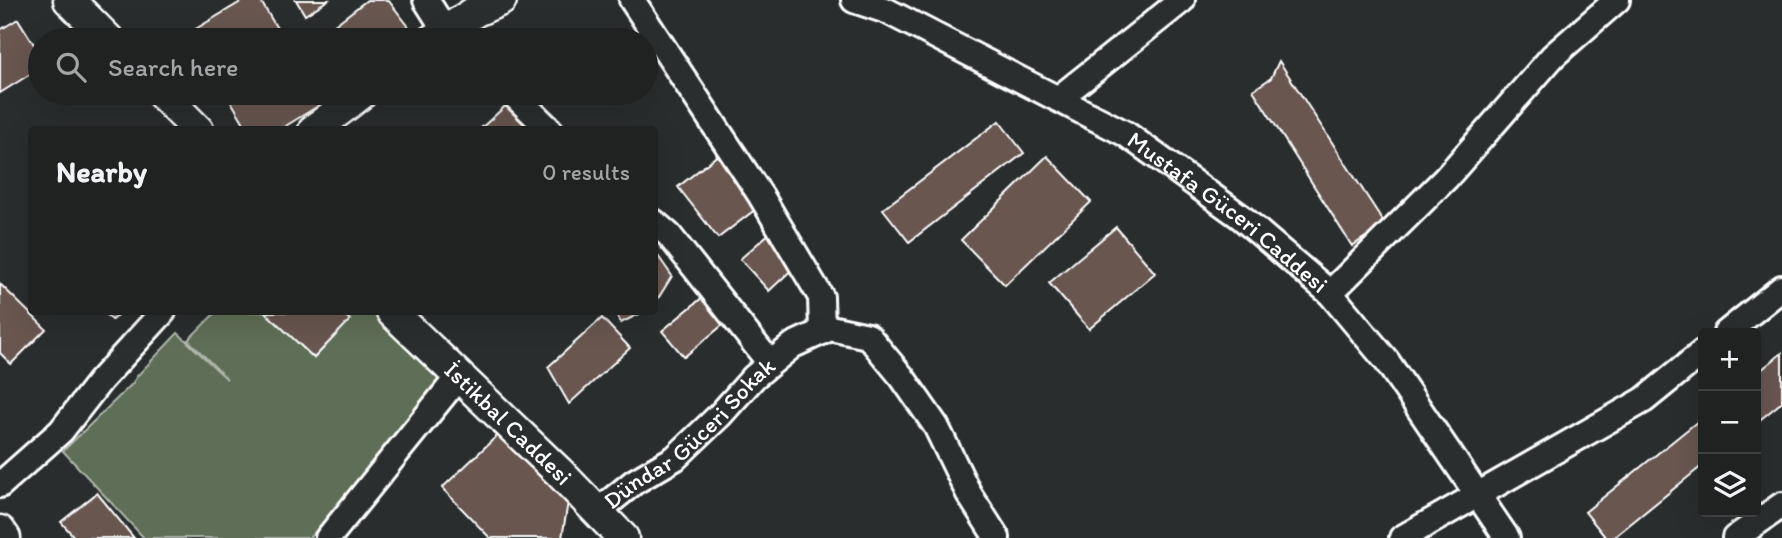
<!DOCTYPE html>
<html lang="en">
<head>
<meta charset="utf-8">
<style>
	body { margin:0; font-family:Itim,sans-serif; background:#282a2a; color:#f1f3f6 }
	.controls { position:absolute; right:21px; bottom:21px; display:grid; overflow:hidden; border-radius:7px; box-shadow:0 7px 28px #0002 }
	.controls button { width:63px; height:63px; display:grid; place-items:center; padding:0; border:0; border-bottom:2px solid #3d3f40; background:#202222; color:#f1f3f6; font:35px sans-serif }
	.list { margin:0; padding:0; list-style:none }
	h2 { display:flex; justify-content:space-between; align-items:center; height:91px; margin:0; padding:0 28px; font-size:30px }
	h2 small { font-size:23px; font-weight:400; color:#a2a4a5 }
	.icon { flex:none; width:38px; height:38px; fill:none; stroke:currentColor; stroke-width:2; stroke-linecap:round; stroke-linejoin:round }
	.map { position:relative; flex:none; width:1782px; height:538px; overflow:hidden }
	.search { position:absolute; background:#202222; box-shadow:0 7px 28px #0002; left:28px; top:28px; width:630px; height:77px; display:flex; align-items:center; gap:18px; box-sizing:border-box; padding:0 24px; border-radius:38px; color:#a2a4a5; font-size:26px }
	.panel { position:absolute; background:#202222; box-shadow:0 7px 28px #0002; left:28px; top:126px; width:630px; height:189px; border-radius:7px }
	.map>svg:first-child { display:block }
</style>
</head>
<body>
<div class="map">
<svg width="1782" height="538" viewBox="0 0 1782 538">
	<rect width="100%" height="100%" fill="#2a2d2e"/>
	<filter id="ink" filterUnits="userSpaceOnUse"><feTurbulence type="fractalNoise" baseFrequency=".0143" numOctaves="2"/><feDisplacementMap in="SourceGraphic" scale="14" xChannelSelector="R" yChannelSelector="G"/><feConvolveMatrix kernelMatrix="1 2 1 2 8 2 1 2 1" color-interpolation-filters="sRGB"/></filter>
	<g filter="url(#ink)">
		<path fill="#5e6e57" stroke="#aeb6ab" stroke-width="2" d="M 216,312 L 265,312 L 314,358 L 350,320 L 342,312 L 376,312 L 456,390 L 309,538 L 144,538 L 63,451 L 132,384 L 137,376 L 178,333 L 227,379 L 188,340 Z"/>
		<g fill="#67574f" stroke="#fff" stroke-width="2">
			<path d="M 244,0 L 260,0 L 284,40 L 194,40 L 189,33 Z"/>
			<path d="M 296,0 L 328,0 L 305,15 Z"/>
			<path d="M 367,0 L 388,0 L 417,37 L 413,40 L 315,40 Z"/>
			<path d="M 18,19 L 40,54 L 40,68 L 0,93 L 0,30 Z"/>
			<path d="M 1279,61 L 1385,224 L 1352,246 L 1253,90 L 1271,78 Z"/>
			<path d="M 226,93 L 316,93 L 323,103 L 279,130 L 248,130 Z"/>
			<path d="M 512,100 L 539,130 L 479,130 Z"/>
			<path d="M 999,121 L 1024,153 L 909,242 L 883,209 Z"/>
			<path d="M 724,150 L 765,202 L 718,238 L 678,187 Z"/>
			<path d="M 1047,156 L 1091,202 L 1005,285 L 961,240 Z"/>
			<path d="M 1116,227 L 1155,273 L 1089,329 L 1049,283 Z"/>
			<path d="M 771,232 L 799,263 L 769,291 L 740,259 Z"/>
			<path d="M 656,253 L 672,276 L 654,305 L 654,256 Z"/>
			<path d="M 0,284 L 46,329 L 11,364 L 0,353 Z"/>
			<path d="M 703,297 L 725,323 L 684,357 L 662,331 Z"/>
			<path d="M 103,312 L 121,312 L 112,320 Z"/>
			<path d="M 265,312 L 341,312 L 350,320 L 314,358 Z"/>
			<path d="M 615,312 L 643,312 L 621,323 Z"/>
			<path d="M 602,318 L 630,348 L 569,404 L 548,367 Z"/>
			<path d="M 1782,353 L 1782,402 L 1756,423 L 1756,374 Z"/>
			<path d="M 1703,417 L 1703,465 L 1613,538 L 1606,538 L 1585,512 Z"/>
			<path d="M 501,432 L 568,502 L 562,538 L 490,538 L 442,488 Z"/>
			<path d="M 97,493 L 134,538 L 75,538 L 61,522 Z"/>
		</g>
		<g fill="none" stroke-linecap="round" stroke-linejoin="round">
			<defs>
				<g id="minor">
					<path d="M 426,0 L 445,30 L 456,40"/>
					<path d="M 632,0 L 761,196 L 821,297 L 822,332"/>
					<path id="s1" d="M 854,0 L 887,11 L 1126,134 L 1241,217 L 1330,293 L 1386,360 L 1507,538"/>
					<path d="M 512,93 L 550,130"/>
					<path d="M 1058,99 L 1182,0"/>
					<path d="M 654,222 L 669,235 L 770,363"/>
					<path d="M 1330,293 L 1446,178 L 1553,56 L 1617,0"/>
					<path d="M 1726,333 L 1782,288"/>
					<path d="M 0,485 L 61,431 L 100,381 L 163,312"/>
					<path id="s2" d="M 597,512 L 634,482 L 675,458 L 720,415 L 754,377 L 793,345 L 830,328 L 868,336 L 902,377 L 936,426 L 969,494 L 997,538"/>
					<path d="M 328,538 L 459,376"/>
					<path d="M 1402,538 L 1644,400 L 1703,352"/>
					<path d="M 1735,538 L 1782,505"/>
				</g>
				<g id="tertiary">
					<path d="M 69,0 L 109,40"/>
					<path d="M 432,40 L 476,11 L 501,0"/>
					<path d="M 161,93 L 198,130"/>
					<path d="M 314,130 L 362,93"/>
					<path id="s3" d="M 392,312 L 559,472 L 623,538"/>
					<path d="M 0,531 L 5,538"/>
				</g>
			</defs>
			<use href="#minor" stroke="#fff" stroke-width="30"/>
			<use href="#tertiary" stroke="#fff" stroke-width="35"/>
			<use href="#minor" stroke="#2a2d2e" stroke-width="24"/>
			<use href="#tertiary" stroke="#2a2d2e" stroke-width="30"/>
		</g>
	</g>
	<g text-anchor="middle" stroke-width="6" stroke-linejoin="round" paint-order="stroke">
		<g font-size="24" fill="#fff" stroke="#2a2d2e">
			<text dy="8" stroke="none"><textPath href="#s1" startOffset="432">Mustafa Güceri Caddesi</textPath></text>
			<text dy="8" stroke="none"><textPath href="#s3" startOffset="161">İstikbal Caddesi</textPath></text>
			<text dy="8" stroke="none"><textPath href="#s2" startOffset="122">Dündar Güceri Sokak</textPath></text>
		</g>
	</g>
</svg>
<div class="controls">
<button>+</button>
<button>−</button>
<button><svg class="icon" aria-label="layers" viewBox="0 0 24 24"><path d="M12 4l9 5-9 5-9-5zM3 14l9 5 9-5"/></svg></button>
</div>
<div class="search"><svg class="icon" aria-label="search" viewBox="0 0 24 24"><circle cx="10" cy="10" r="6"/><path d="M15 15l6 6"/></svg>Search here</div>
<section class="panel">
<h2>Nearby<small>0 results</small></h2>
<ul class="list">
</ul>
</section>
</div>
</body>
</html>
